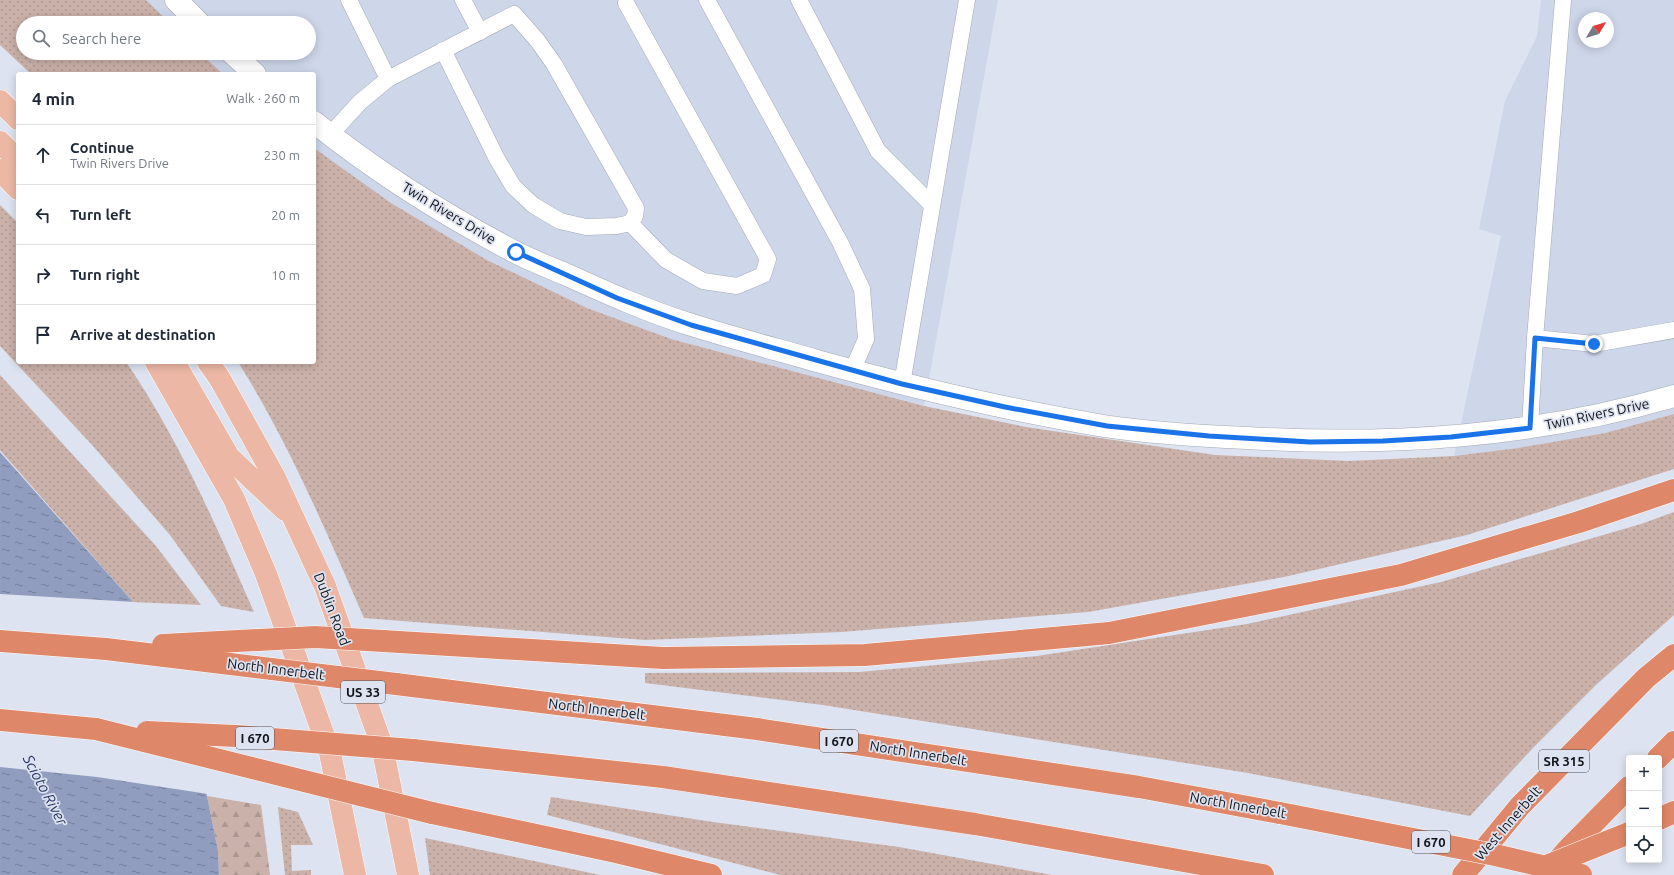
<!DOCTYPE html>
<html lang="en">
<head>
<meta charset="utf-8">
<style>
	body { margin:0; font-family:Ubuntu,sans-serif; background:#f6f6f7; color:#1f2937 }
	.controls { position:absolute; right:12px; bottom:12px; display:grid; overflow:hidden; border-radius:4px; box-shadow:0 2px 10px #0003 }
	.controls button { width:36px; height:36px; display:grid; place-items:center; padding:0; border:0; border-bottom:1px solid #e0e1e3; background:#fff; color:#1f2937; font:20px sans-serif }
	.compass { position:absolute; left:1578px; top:12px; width:36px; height:36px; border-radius:50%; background:#fff; box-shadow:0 2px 10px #0003; rotate:52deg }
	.stop { position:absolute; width:12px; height:12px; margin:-9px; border:3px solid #1a73e8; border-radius:50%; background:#fff }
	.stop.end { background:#1a73e8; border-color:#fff; box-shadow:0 1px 4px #0008 }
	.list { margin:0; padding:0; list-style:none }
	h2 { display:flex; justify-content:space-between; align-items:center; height:52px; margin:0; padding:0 16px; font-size:17px }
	h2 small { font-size:13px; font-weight:400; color:#747a83 }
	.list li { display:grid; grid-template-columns:26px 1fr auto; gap:12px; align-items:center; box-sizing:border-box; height:60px; padding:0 16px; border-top:1px solid #e0e1e3 }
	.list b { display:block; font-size:15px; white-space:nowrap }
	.list p { margin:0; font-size:13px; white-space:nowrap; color:#747a83 }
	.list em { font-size:13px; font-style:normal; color:#747a83 }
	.icon { flex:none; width:22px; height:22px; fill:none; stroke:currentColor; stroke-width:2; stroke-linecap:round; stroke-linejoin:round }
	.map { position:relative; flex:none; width:1674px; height:875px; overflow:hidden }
	.search { position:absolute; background:#fff; box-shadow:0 2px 10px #0003; left:16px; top:16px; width:300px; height:44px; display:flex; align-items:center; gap:10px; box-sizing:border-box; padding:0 14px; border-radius:22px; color:#747a83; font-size:15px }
	.panel { position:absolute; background:#fff; box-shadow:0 2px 10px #0003; left:16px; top:72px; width:300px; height:292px; border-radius:4px }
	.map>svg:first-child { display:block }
</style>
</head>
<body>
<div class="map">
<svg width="1674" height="875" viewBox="0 0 1674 875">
	<defs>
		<pattern id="grass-dots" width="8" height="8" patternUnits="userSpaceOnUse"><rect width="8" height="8" fill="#cab1a9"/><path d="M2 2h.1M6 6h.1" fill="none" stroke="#ac9791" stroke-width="1.8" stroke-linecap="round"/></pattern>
		<pattern id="forest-firs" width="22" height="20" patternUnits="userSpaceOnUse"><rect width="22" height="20" fill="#cab1a9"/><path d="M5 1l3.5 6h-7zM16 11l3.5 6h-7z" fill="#ac9791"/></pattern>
		<pattern id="water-ripples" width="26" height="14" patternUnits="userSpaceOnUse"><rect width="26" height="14" fill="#909dbe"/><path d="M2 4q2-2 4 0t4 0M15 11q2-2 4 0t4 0" fill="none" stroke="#747f99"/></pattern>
	</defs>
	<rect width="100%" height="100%" fill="#dde3f0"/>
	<g fill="#ced6ea" fill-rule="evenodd">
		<path d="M 146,0 L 998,0 L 924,406 L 671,339 L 587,308 L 487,260 L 391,203 L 314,148 L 314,74 L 223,74 L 200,53 L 309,53 L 309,23 L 170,23 Z"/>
		<path d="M 1541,0 L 1674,0 L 1674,414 L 1605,433 L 1518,448 L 1454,456 L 1501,236 L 1479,229 L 1505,101 L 1537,36 ZM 1584,18 L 1608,18 L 1608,42 L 1584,42 Z"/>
	</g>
	<g fill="url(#grass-dots)">
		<path d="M 0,0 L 146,0 L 170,23 L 23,23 L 23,53 L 200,53 L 223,74 L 31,74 L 0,45 Z"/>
		<path d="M 314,148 L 391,203 L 487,260 L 587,308 L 671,339 L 924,406 L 1026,427 L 1215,455 L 1349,461 L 1454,456 L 1518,448 L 1605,433 L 1674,414 L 1674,469 L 1467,535 L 1284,577 L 1088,612 L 841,632 L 645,640 L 364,618 C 326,531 289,443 238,362 L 314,362 Z"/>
		<path d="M 0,205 L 18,223 L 18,362 L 126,362 C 179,439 216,526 254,612 L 221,606 L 170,535 L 93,446 L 0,346 Z"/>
		<path d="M 0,375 L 156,546 L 201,605 L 133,602 L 0,450 Z"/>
		<path d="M 1674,512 L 1674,615 L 1597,684 L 1533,748 L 1470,816 L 1248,773 L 823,705 L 645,683 L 645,673 L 859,672 L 1037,656 L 1247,624 L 1441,582 L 1641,524 Z"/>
		<path d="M 551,797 L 713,822 L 899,847 L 1052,875 L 781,875 L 547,815 Z"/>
		<path d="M 278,807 L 298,812 L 313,845 L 291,845 L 292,871 L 311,870 L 311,875 L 285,875 Z"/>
		<path d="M 425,838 L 600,875 L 430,875 Z"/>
	</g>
	<path fill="url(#forest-firs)" d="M 207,796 L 261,805 L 270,875 L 219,875 L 218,851 Z"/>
	<path fill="url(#water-ripples)" d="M 0,452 L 133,602 L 183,703 L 207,796 L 218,851 L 219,875 L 0,875 Z"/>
	<path fill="#dde3f0" d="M 0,594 L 135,602 L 185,702 L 208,794 L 97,777 L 0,767 Z"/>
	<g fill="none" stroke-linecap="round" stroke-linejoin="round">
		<defs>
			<g id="lane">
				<path d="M 349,0 L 388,79"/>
				<path d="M 463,0 L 480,32"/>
				<path d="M 707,0 L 841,244 L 862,289 L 866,339 L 852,371"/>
				<path d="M 799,0 L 878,151 L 932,205"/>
				<path d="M 626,3 L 768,259 L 763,275 L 737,286 L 703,281 L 666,260 L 630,223"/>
				<path d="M 330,135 L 360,102 L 388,79 L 514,14 L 537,40 L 554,64 L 636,208 L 635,216 L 630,223 L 617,226 L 586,227 L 560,221 L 533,205 L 513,186 L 497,159 L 443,50"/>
				<path d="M 1535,338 L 1563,0"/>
				<path d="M 902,384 L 967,0"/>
				<path d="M 1530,428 L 1535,338 L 1594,344 L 1674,330"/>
			</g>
			<g id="secondary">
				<path d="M 176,0 L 199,23"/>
				<path d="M 232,53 L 255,74"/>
				<path d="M 314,122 C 375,171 443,214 513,251 C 530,260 548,267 565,274 C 607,293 649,312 692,325 C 733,338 775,349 817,361 C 911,387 1007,410 1104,426 C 1151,433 1200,436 1247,438 C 1393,446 1533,437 1674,396"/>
			</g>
			<g id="primary">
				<path d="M 0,101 L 18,119"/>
				<path d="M 0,142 L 18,160"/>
				<path d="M 0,170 L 18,189"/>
				<path d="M 156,362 L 234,499 L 266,574 L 330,753 L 355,875"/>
				<path d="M 174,362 L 229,457 L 285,510"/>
				<path d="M 208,362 L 220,379 L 274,476 L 325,586 L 382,746 L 408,875"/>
			</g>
			<g id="highway">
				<path d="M 0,641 L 106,649"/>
				<path d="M 383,641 L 663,658 L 865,655 L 1109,633 L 1401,575 L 1579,522 L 1674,490"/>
				<path d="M 396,684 L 757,729 L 1139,787 L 1280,813"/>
				<path d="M 0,720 L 96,729"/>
				<path d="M 413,750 L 663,777 L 975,824 L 1263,875"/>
				<path d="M 1658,758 L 1674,742"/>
				<path d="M 432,813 L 616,852 L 711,875"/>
				<path d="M 1659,819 L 1674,812"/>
				<path d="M 1554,865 L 1568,849 L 1629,787"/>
				<path d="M 1463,875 L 1520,806 L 1646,678 L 1674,655"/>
			</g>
		</defs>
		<use href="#lane" stroke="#a3a9b5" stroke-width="17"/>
		<use href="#secondary" stroke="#a3a9b5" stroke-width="23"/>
		<use href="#primary" stroke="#fff" stroke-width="23"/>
		<use href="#highway" stroke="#fff" stroke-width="23"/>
		<use href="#lane" stroke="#fff" stroke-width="16"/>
		<use href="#secondary" stroke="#fff" stroke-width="22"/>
		<use href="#primary" stroke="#ecb8a5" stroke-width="22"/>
		<use href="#highway" stroke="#df8869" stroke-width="22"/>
		<defs>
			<g id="highway-bridge">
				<path d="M 163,645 L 315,637 L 383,641"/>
				<path d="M 106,649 L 396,684"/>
				<path d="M 96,729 L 432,813"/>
				<path d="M 147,732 L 236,736 L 413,750"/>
				<path d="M 1280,813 L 1495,855 L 1581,875"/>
				<path d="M 1544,867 L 1629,833"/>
			</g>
		</defs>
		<use href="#highway-bridge" stroke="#fff" stroke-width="23" stroke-linecap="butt"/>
		<use href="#highway-bridge" stroke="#df8869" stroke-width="22"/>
	</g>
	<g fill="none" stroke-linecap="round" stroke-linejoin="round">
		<path stroke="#1a73e8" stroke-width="5" d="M 516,252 L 617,298 L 691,325 L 902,384 L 1005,407 L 1107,426 L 1209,436 L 1310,442 L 1383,441 L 1451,437 L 1530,428 L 1535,338 L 1594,344"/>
	</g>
	<g text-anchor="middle" stroke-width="3.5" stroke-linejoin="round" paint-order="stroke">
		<g fill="#dde3f0" stroke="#4e5159" stroke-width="1">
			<rect x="341" y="681" width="44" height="22" rx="3"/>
			<rect x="236" y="727" width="38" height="22" rx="3"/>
			<rect x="820" y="730" width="38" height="22" rx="3"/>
			<rect x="1539" y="750" width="50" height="22" rx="3"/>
			<rect x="1412" y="831" width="38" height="22" rx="3"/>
		</g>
		<g font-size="13" font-weight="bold" fill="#111318">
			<text x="363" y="697">US 33</text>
			<text x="255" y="743">I 670</text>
			<text x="839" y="746">I 670</text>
			<text x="1564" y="766">SR 315</text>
			<text x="1431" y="847">I 670</text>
		</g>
		<g font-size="14" fill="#111318" stroke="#dde3f0">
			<text transform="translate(449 213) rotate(31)" y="5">Twin Rivers Drive</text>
			<text transform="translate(1597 414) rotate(-12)" y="5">Twin Rivers Drive</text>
			<text transform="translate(332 609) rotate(69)" y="5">Dublin Road</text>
			<text transform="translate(276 669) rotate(7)" y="5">North Innerbelt</text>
			<text transform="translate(597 709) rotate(7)" y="5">North Innerbelt</text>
			<text transform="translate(918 753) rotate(9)" y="5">North Innerbelt</text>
			<text transform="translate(1238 805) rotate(10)" y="5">North Innerbelt</text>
			<text transform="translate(1508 823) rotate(-49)" y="5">West Innerbelt</text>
		</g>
		<g font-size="15" font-style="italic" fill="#283663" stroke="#dde3f0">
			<text transform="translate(45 790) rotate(62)" y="5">Scioto River</text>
		</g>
	</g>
</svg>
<div class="controls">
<button>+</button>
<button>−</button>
<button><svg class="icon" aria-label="locate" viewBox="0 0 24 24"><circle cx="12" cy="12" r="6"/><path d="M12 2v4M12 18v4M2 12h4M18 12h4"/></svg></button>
</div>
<svg class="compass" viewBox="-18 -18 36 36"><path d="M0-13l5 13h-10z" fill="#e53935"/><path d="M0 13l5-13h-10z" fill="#747a83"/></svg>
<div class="stop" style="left:516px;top:252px"></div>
<div class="stop end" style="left:1594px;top:344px"></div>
<div class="search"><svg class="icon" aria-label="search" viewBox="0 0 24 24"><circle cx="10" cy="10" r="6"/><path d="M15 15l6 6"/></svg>Search here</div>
<section class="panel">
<h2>4 min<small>Walk · 260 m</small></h2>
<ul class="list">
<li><svg class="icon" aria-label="ahead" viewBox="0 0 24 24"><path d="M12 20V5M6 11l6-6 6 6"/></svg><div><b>Continue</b><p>Twin Rivers Drive</p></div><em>230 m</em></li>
<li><svg class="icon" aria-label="left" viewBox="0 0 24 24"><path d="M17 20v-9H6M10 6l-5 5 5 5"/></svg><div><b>Turn left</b></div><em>20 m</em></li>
<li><svg class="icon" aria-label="right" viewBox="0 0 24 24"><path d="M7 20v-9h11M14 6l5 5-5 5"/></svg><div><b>Turn right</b></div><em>10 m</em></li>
<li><svg class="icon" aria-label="arrive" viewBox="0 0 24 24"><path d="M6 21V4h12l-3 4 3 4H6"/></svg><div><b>Arrive at destination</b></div></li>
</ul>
</section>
</div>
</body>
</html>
